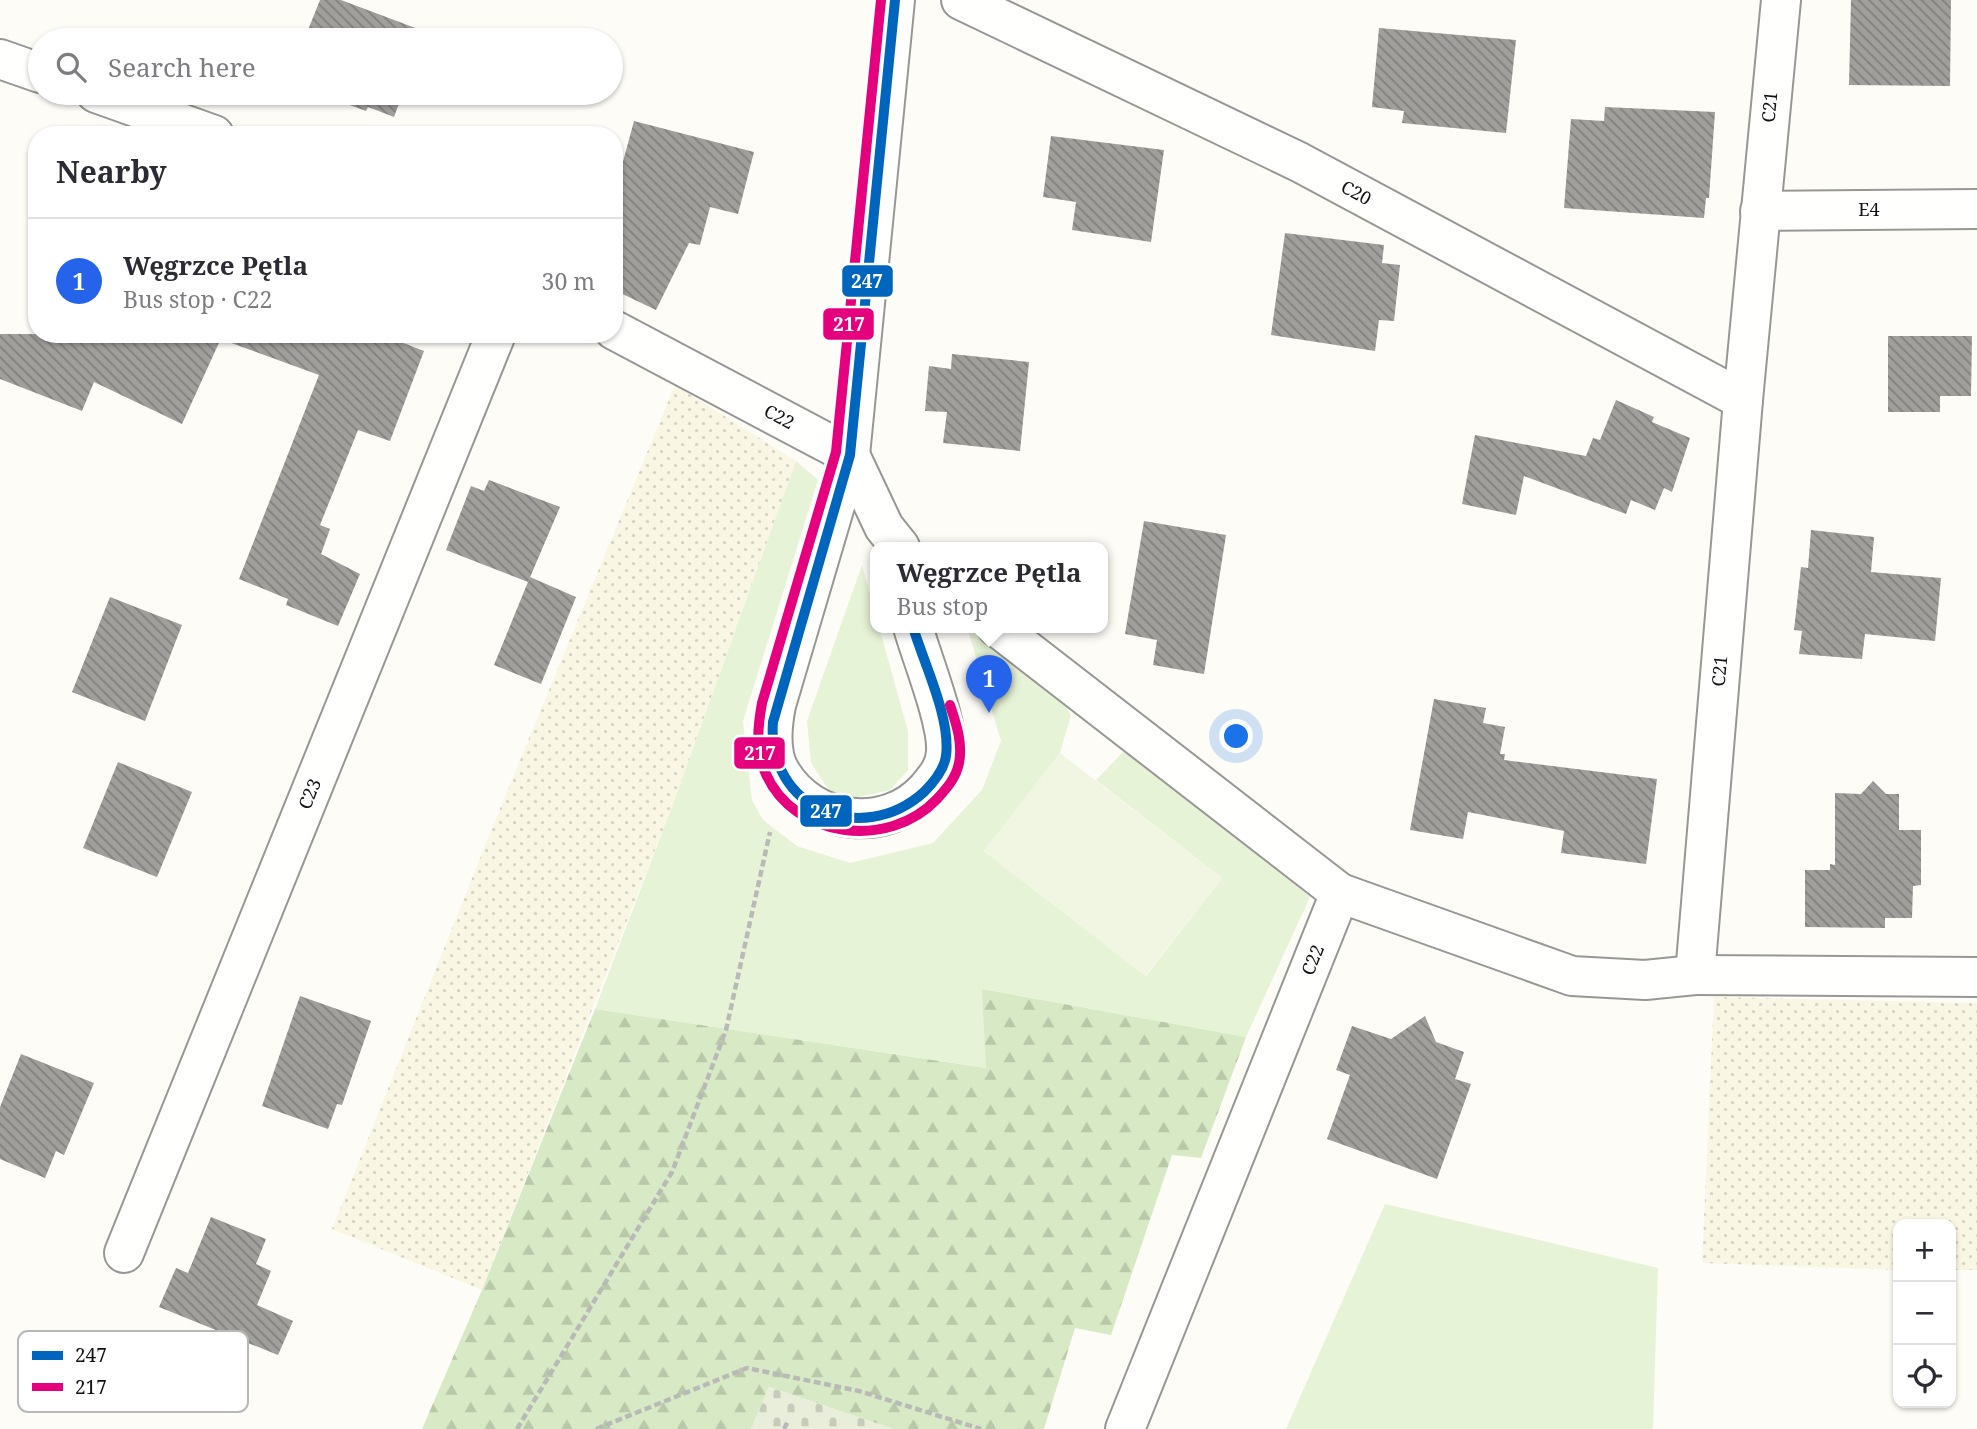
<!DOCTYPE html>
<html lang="en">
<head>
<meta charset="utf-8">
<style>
	body { margin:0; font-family:"Noto Serif",serif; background:#f7f7f7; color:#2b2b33 }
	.controls { position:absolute; right:21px; bottom:21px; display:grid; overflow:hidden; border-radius:14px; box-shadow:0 2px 5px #0004 }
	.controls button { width:63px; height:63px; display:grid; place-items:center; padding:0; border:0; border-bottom:2px solid #e1e1e2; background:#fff; color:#2b2b33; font:35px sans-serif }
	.you { position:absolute; left:1237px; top:737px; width:24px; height:24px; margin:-18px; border:5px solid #fff; border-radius:50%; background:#1a73e8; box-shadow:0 0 0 10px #1a73e833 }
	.badge { display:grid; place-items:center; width:46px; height:46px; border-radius:50%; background:#2563eb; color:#fff; font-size:23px; font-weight:700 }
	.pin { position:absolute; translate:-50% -58px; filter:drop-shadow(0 2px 4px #0008) }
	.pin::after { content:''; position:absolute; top:37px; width:24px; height:21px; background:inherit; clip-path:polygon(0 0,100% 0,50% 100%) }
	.popup { position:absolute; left:870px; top:542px; width:238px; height:91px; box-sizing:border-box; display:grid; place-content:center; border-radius:14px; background:#fff; filter:drop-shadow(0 2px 5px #0005); font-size:23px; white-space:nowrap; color:#7c7c81 }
	.popup b { font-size:26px; color:#2b2b33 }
	.popup::after { content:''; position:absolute; left:50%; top:100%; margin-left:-14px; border:14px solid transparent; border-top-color:#fff }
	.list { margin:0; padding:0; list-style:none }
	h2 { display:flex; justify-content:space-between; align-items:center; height:91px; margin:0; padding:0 28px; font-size:30px }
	h2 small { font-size:23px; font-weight:400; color:#7c7c81 }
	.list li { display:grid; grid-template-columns:46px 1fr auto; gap:21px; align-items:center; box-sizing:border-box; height:126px; padding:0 28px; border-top:2px solid #e1e1e2 }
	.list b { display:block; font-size:26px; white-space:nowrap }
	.list p { margin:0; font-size:23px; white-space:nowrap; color:#7c7c81 }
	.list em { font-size:23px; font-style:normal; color:#7c7c81 }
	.icon { flex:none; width:38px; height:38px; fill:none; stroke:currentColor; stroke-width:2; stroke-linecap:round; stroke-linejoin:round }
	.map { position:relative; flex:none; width:1977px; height:1429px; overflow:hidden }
	.search { position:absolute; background:#fff; box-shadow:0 2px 5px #0004; left:28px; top:28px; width:595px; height:77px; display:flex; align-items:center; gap:18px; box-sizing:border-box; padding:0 24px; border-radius:38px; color:#7c7c81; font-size:26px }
	.panel { position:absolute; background:#fff; box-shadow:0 2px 5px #0004; left:28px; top:126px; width:595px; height:217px; border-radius:28px }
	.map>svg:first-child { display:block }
</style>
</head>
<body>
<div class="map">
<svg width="1977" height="1429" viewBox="0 0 1977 1429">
	<defs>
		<pattern id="farmland-dots" width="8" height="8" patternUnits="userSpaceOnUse" patternTransform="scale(1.75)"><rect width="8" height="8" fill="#f9f7e4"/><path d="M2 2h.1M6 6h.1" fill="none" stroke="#d4d3c3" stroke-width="1.8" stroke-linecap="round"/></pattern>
		<pattern id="forest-firs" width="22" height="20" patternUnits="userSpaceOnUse" patternTransform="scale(1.75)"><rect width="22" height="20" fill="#d8eac5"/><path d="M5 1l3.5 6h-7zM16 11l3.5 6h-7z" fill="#b8c8a8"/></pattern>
		<pattern id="cemetery-stones" width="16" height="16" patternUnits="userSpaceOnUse" patternTransform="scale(1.75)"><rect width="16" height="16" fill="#e9eedb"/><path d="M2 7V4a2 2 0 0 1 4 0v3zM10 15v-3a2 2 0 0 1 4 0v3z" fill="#c7cbbb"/></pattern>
		<pattern id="building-back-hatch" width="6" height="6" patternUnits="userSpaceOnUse" patternTransform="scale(1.75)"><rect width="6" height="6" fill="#a19f9c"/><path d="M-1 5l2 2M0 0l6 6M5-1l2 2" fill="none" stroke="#82807e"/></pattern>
	</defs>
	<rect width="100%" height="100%" fill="#fdfcf7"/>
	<g fill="url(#farmland-dots)">
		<path d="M 675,385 L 796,461 L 673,804 L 482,1290 L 332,1229 L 497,816 Z"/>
		<path d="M 1714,997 L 1977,1003 L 1977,1270 L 1951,1270 L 1951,1224 L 1898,1224 L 1898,1270 L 1702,1263 Z"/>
	</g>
	<g fill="#e7f3d7">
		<path d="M 796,461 L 818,480 L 743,721 L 752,800 L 763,820 L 797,846 L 850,863 L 933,843 L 982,790 L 1001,741 L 967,627 L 973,627 L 1046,676 L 1071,715 L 1060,753 L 984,851 L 1146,976 L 1222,878 L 1096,780 L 1127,748 L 1310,897 L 1246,1037 L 983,989 L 987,1068 L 595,1009 L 673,804 Z"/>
		<path d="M 862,565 L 875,612 L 875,627 L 879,627 L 908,731 L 908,770 L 890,790 L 851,799 L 830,792 L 811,763 L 807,721 Z"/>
		<path d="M 1385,1204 L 1658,1268 L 1653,1429 L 1286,1429 Z"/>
	</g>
	<path fill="url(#forest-firs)" d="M 982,989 L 1246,1037 L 1201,1158 L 1172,1155 L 1111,1335 L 1075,1328 L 1044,1429 L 893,1429 L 769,1387 L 751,1429 L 422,1429 L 482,1290 L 595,1009 L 986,1068 Z"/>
	<path fill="url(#cemetery-stones)" d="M 769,1387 L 893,1429 L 751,1429 Z"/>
	<path fill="#f0f6e1" d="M 1060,753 L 1222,878 L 1145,976 L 984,851 Z"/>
	<g fill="url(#building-back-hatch)">
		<path d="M 320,0 L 341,0 L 426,32 L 423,40 L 304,40 Z"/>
		<path d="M 1851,0 L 1951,0 L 1950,86 L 1849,85 Z"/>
		<path d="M 1379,28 L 1516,40 L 1506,133 L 1402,123 L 1404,111 L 1372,107 Z"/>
		<path d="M 317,93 L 403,93 L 394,117 L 368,107 L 366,111 Z"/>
		<path d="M 1605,107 L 1715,112 L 1709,198 L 1706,198 L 1704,218 L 1564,208 L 1571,119 L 1604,121 Z"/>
		<path d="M 634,121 L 754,152 L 738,214 L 710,207 L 700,245 L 689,243 L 656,310 L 614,290 L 614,195 Z"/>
		<path d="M 1051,136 L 1164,150 L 1151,242 L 1072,230 L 1076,202 L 1043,197 Z"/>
		<path d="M 1285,233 L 1384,245 L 1382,263 L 1400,265 L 1394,321 L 1379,320 L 1375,351 L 1271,335 Z"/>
		<path d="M 0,334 L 223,334 L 182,424 L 94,382 L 82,411 L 0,379 Z"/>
		<path d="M 224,334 L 380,334 L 424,351 L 390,441 L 358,430 L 320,525 L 330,529 L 321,554 L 360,574 L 338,626 L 286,605 L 288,599 L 239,579 L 319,375 L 223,340 Z"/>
		<path d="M 1888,336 L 1972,336 L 1971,396 L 1940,396 L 1940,412 L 1888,412 Z"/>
		<path d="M 952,354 L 1029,362 L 1020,451 L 943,443 L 947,412 L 925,411 L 929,366 L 951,369 Z"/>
		<path d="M 1616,400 L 1654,417 L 1652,422 L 1690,438 L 1672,492 L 1664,488 L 1655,510 L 1631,500 L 1626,514 L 1524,476 L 1516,515 L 1462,504 L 1475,435 L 1586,456 L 1593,438 L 1600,440 Z"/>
		<path d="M 489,480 L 560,507 L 528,582 L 446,550 L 471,486 L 484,491 Z"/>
		<path d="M 1144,521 L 1226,535 L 1204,674 L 1153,665 L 1157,640 L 1125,634 Z"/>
		<path d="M 1811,530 L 1874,537 L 1871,572 L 1941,578 L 1935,641 L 1865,634 L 1862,659 L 1799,654 L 1802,631 L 1794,630 L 1801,567 L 1808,568 Z"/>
		<path d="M 530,577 L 576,597 L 541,684 L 494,665 Z"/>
		<path d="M 110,597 L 182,625 L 145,721 L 72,692 Z"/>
		<path d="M 1434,699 L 1486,708 L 1483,723 L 1505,727 L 1500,754 L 1505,754 L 1504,760 L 1657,779 L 1646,864 L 1561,853 L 1564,831 L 1468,812 L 1463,839 L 1410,830 Z"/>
		<path d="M 118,762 L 192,792 L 157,877 L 83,848 Z"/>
		<path d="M 1873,781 L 1886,794 L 1899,794 L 1899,830 L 1921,830 L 1921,885 L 1913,886 L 1912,918 L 1885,918 L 1885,928 L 1805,927 L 1805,870 L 1830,870 L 1830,864 L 1835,865 L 1835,793 L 1861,794 Z"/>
		<path d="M 300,996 L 371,1021 L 342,1105 L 337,1104 L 328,1129 L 262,1106 Z"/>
		<path d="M 1425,1016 L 1436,1042 L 1464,1052 L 1455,1079 L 1471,1084 L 1437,1179 L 1327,1139 L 1350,1075 L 1336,1070 L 1352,1026 L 1391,1039 Z"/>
		<path d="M 21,1054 L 94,1083 L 64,1155 L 56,1151 L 45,1178 L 0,1159 L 0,1107 Z"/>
		<path d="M 211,1217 L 266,1239 L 256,1264 L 271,1271 L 257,1305 L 293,1321 L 278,1355 L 159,1307 L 176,1268 L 188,1273 Z"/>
	</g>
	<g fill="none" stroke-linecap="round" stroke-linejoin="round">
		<defs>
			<g id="minor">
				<path d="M 895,0 L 850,455 L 776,705 C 772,726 769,754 781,773 C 813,826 887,834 927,789 C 937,777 945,768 946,752 C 948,722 922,659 913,627"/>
				<path d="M 961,0 L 1299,162 L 1743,400"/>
				<path d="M 0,59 L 40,73"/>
				<path d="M 96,93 L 214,135"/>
				<path d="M 1760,211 L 1977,209"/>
				<path d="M 614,330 L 850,455 L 884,527 L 900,547"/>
				<path d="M 997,627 L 1340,893 L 1125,1429"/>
				<path d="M 1340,893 L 1572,976 L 1645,980 L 1695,975 L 1743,400 L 1781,0"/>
				<path d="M 1695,975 L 1977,977"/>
				<path d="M 124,1253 L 496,334"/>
			</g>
		</defs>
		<use href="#minor" stroke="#979795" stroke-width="42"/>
		<g stroke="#b9b9b8" stroke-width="4.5" stroke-dasharray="7 3.5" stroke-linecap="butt">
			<path d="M 517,1429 L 672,1172 L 726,1030 L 770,832"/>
			<path d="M 596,1429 L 747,1368 L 859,1391 L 981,1429"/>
			<path d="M 784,1429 L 788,1421"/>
		</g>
		<use href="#minor" stroke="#fffffe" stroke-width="38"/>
		<defs>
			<path id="bus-1" d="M 895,0 L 850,455 L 773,722 C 766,808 862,848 924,792 C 934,782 944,770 946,756 C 951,718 924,664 913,627"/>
			<path id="bus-2" d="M 881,0 L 836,452 L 762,703 C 758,725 755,750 765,772 C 793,839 889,850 937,799 C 947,788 956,778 959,763 C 963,743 956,723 950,705"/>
		</defs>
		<use href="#bus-1" stroke="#fff" stroke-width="16"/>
		<use href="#bus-2" stroke="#fff" stroke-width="16"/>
		<use href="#bus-1" stroke="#0065bd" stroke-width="10"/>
		<use href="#bus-2" stroke="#e5007d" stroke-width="10"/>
	</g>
	<g text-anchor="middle" stroke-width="7" stroke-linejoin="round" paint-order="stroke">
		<g font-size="18" fill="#111" stroke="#fff">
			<text transform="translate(1770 107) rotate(-85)" y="6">C21</text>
			<text transform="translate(1356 193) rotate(28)" y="6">C20</text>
			<text x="1869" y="216">E4</text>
			<text transform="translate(779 417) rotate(28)" y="6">C22</text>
			<text transform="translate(1720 671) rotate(-85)" y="6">C21</text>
			<text transform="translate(310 794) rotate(-68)" y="6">C23</text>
			<text transform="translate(1313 960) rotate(-68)" y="6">C22</text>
		</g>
	</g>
	<rect x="18" y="1331" width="230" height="81" rx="10" fill="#fff" stroke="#b8b8b8" stroke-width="2"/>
	<rect x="32" y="1351" width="31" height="9" fill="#0065bd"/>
	<rect x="32" y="1383" width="31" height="8" fill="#e5007d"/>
	<g font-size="19" fill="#111">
		<text x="75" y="1362">247</text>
		<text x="75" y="1394">217</text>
	</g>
	<g stroke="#fff" stroke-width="2.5">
		<rect x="841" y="264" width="53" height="34" rx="7" fill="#0065bd"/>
		<rect x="822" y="307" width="53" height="34" rx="7" fill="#e5007d"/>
		<rect x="733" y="736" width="53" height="34" rx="7" fill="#e5007d"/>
		<rect x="799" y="794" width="54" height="34" rx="7" fill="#0065bd"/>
	</g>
	<g font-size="19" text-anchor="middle" font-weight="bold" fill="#fff">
		<text x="867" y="288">247</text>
		<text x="849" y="331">217</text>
		<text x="760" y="760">217</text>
		<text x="826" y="818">247</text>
	</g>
</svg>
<div class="controls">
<button>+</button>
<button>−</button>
<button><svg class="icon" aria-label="locate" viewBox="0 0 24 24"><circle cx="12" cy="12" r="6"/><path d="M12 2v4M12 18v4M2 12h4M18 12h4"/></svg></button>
</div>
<div class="you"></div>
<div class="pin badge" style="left:989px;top:713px">1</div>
<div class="popup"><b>Węgrzce Pętla</b>Bus stop</div>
<div class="search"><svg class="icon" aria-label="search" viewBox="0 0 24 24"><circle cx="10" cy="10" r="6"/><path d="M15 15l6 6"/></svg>Search here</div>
<section class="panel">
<h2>Nearby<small></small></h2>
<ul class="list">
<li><span class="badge">1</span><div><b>Węgrzce Pętla</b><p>Bus stop · C22</p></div><em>30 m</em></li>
</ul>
</section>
</div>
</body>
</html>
